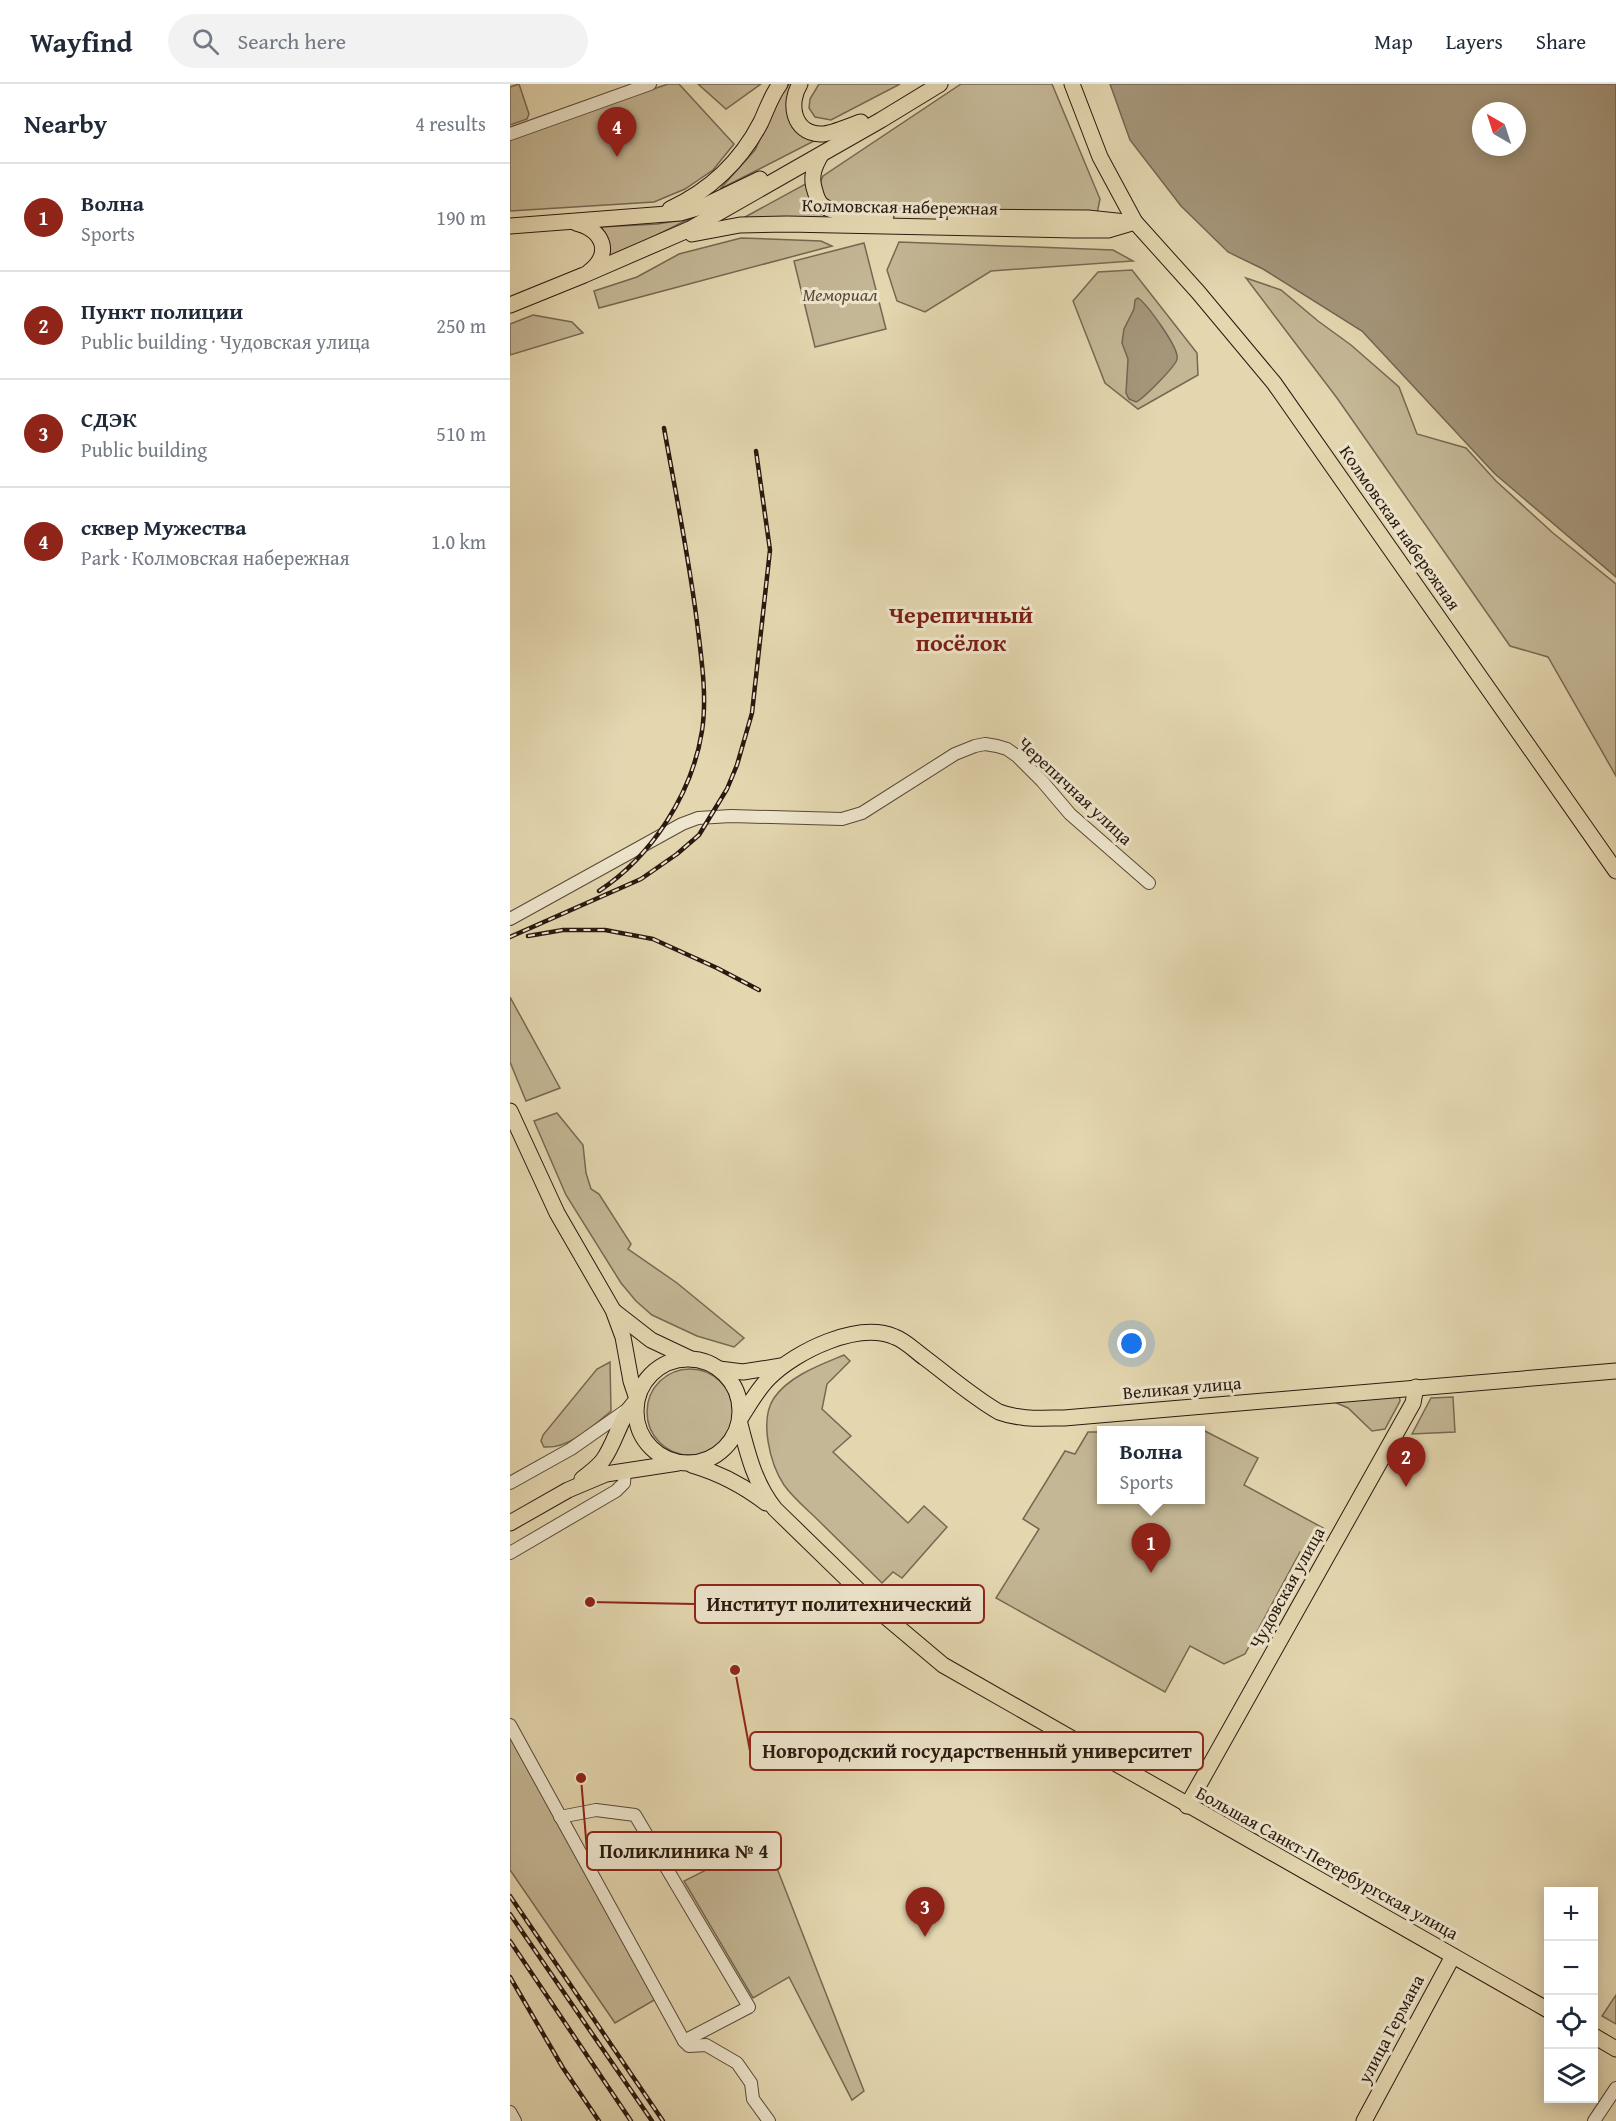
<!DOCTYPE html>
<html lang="en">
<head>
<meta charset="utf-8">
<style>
	body { margin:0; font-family:"Gentium Book Plus",serif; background:#f2f2f3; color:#1f2937 }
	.controls { position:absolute; right:18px; bottom:18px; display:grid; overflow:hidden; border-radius:0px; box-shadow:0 3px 15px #0003 }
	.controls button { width:54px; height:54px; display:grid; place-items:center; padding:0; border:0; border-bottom:2px solid #e0e1e3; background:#fff; color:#1f2937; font:30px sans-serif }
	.compass { position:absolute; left:962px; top:18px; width:54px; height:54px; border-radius:50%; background:#fff; box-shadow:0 3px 15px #0003; rotate:321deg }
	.you { position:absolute; left:622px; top:1260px; width:21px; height:21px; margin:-15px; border:4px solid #fff; border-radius:50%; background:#1a73e8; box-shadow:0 0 0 9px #1a73e833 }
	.badge { display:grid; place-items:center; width:39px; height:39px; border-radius:50%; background:#8f2418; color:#fff; font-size:20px; font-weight:700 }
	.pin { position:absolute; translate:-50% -50px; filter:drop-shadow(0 2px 3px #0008) }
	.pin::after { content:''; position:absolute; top:32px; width:21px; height:18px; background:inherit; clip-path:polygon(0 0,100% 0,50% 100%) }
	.popup { position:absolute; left:587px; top:1342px; width:108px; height:78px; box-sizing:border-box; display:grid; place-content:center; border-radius:0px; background:#fff; filter:drop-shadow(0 2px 4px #0005); font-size:20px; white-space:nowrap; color:#747a83 }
	.popup b { font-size:22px; color:#1f2937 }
	.popup::after { content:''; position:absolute; left:50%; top:100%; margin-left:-12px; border:12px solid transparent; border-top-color:#fff }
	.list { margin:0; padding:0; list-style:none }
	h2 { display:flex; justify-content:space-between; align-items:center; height:78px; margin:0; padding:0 24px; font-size:26px }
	h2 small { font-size:20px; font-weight:400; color:#747a83 }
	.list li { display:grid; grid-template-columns:39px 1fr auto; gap:18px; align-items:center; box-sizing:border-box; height:108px; padding:0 24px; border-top:2px solid #e0e1e3 }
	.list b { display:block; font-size:22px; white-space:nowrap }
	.list p { margin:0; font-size:20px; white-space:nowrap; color:#747a83 }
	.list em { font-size:20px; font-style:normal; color:#747a83 }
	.icon { flex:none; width:33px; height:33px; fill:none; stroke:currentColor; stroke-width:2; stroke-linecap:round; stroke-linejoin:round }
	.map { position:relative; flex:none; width:1106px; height:2037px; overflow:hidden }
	header { display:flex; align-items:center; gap:36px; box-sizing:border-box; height:84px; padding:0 30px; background:#fff; border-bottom:2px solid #e0e1e3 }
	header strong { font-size:28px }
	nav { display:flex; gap:33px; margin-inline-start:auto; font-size:21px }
	.search { width:420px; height:54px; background:#f2f2f3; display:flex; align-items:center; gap:15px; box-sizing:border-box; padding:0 21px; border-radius:33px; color:#747a83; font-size:22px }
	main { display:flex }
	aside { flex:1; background:#fff }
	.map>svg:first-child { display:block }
</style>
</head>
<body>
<header>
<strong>Wayfind</strong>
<div class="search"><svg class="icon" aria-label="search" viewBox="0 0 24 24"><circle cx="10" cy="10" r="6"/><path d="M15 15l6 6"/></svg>Search here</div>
<nav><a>Map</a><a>Layers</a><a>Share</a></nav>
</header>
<main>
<aside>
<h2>Nearby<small>4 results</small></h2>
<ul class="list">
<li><span class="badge">1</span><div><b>Волна</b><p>Sports</p></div><em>190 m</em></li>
<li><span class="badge">2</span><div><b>Пункт полиции</b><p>Public building · Чудовская улица</p></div><em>250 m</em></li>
<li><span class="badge">3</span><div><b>СДЭК</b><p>Public building</p></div><em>510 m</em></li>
<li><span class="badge">4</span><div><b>сквер Мужества</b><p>Park · Колмовская набережная</p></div><em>1.0 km</em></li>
</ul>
</aside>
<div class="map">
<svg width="1106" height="2037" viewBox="0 0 1106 2037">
	<rect width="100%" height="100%" fill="#e4d7b0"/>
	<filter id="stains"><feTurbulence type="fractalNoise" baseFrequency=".00333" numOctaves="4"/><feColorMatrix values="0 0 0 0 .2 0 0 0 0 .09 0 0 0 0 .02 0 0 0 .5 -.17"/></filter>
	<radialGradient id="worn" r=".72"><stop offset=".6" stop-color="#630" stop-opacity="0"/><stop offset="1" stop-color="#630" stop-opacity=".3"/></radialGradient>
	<g fill="#c4b795" stroke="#776852" stroke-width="1.5">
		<path d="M 9,0 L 19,30 L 17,35 L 0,41 L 0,3 Z"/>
		<path d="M 158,0 L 169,0 L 224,60 L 203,86 L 175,105 L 144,118 L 0,127 L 0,54 Z"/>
		<path d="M 188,0 L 251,0 L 216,25 Z"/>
		<path d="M 279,0 L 281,0 L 279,20 L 306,56 L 210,105 L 245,66 L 270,12 Z"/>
		<path d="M 309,0 L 390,0 L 321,36 L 305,33 L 299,24 L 300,15 Z"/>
		<path d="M 451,0 L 542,0 L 590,115 L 587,130 L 361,128 L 315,118 L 309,101 L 313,92 Z"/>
		<path d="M 299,98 L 308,125 L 325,137 L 226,138 Z"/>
		<path d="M 179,135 L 97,176 C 102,164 99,154 91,143 L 147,140 Z"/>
		<path d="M 231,154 L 311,157 L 322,162 L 89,224 L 84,207 L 127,193 L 169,170 Z"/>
		<path d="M 389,158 L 603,166 L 623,177 L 481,187 L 415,228 L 387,217 L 377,186 Z"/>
		<path d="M 354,159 L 376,245 L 305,263 L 284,177 Z"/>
		<path d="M 622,186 L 687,269 L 688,291 L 628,325 L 595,299 L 563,217 L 588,188 Z"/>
		<path d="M 736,194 L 771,206 L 808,237 L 841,261 L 889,303 L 907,350 L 956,364 L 986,397 L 1043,449 L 1106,500 L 1106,692 L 1038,573 L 1000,562 L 827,314 Z"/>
		<path d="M 23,231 L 62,238 L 73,249 L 0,271 L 0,240 Z"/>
		<path d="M 0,913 L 50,1004 L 16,1017 L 0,978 Z"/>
		<path d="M 47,1029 L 73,1061 L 76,1089 L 81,1105 L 89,1110 L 121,1160 L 118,1165 L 167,1199 L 234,1254 L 224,1263 L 187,1252 L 142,1231 L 126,1217 L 111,1199 L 56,1111 L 24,1037 Z"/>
		<path d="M 334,1271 L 340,1277 L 317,1300 L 312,1325 L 341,1352 L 323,1368 L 398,1439 L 414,1422 L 437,1443 L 392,1494 L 383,1488 L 372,1499 C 351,1478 330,1458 309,1437 C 298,1426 284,1415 274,1401 C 260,1380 249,1336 264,1314 C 279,1292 310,1281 334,1271 Z"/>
		<path d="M 100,1278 L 101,1327 C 83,1342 59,1365 34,1363 L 31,1357 L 33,1351 L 87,1285 Z"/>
		<circle cx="180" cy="1328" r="43"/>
		<path d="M 889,1310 L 890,1317 L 875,1345 L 862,1347 L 838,1324 L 815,1314 Z"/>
		<path d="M 943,1313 L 945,1348 L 902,1350 L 921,1314 Z"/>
		<path d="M 687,1343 L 748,1374 L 734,1401 L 815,1445 L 801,1470 L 790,1468 L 735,1570 L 714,1580 L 680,1562 L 655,1608 L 486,1514 L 529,1445 L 513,1435 L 555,1367 L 565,1370 L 578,1348 L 591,1348 L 592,1416 L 690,1416 L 690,1346 L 684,1346 Z"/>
		<path d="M 0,1649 L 146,1915 L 105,1939 L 0,1786 Z"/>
		<path d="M 256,1756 L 354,2007 L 342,2016 L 279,1893 L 243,1914 L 174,1797 Z"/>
		<path d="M 1106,1911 L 1106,1940 L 1092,1932 Z"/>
	</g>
	<g fill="#a5967a" stroke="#746450" stroke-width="1.5" fill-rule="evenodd">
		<path d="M 600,0 L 1106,0 L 1106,493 L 985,390 L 852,247 L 753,185 L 718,168 L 671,122 L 620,56 ZM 971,27 L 1007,27 L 1007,63 L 971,63 Z"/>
		<path d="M 628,214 C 637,220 670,265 667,275 C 666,282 633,315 626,318 L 619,315 L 616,309 L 618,275 L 612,259 L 614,245 L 624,225 L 625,216 Z"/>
	</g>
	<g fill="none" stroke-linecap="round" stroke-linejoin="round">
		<defs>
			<g id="minor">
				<path d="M 0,50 L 140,0"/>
				<path d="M 0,835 L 172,740 L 188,734 L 221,732 L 332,735 L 352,729 L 445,670 L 465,662 L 475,660 L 487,662 L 497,665 L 507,672 L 532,697 L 560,730 L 639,799"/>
				<path d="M 0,1399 L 61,1365 L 118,1325"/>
				<path d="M 0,1469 L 106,1407 L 114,1399 L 115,1386"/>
				<path d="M 0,1641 L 174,1957 L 179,1962 L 196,1961 L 227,1979 L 241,1999 L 243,2015 L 259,2037"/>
				<path d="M 50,1733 L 86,1726 L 125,1731 L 239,1923 L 174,1957"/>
				<path d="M 0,2028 L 5,2037"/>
				<path d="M 1084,2037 L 1106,2004"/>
			</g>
			<g id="major">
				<path d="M 290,0 C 278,19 283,49 310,50 C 320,51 341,41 351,38"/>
				<path d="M 562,0 L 590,73 L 625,138 L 688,208 L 764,299 L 1106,787"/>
				<path d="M 311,71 C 304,83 300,93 305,107 C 306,111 308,117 311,120 C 321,131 361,131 376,132"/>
				<path d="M 160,125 C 199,107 231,77 251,38 C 257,25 261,12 270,0"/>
				<path d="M 445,133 L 578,134 L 616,138"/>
				<path d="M 66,139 C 93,146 103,169 79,188"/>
				<path d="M 0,142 L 170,129 L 194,122 L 250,95"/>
				<path d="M 182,150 L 230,141 L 277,140 L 564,146 L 598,146 L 625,138"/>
				<path d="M 0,221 L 74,191 L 180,145 L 371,36 L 430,0"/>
				<path d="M 0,1027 L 47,1129 L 103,1226 L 113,1253 L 121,1297 L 126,1312"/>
				<path d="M 105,1228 L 141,1256 L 179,1274"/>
				<circle cx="178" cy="1327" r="52"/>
				<path d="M 209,1285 L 233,1288 L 271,1282"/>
				<path d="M 230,1335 C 239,1321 247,1306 259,1294 C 286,1267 348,1237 385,1253 C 396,1257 405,1267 415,1274 C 439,1292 463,1313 489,1328 C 510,1336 532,1334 554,1334 L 1106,1287"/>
				<path d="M 230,1340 C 238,1371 245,1400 265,1425 L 376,1533 L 433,1581 L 1038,1926"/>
				<path d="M 182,1381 C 209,1389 234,1402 256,1419"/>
				<path d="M 72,1395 C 79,1389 87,1384 93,1376 C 106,1358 109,1335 125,1318"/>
				<path d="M 0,1439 L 58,1406 L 96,1390 L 168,1379"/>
				<path d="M 677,1722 L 903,1319 L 906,1303"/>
				<path d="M 1084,1952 L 1106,1965"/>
				<path d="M 854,2037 L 943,1872"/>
			</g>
		</defs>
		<use href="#minor" stroke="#584838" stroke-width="14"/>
		<use href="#major" stroke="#2a1910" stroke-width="17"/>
		<use href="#minor" stroke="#ede5cc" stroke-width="12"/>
		<use href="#major" stroke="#e4d7b0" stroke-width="15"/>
		<defs>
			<g id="rail">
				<path d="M 89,807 C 142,772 182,710 192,647 C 197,614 192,579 188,546 C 180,479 166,411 154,344"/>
				<path d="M 18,852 L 53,846 L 95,846 L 143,855 L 207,884 L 249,906"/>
				<path d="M 0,853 L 131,795 L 167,770 L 189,751 L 217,705 L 227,681 L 242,629 L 260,466 L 246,367"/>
				<path d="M 0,1812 L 153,2037"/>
				<path d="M 0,1830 L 142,2037"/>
				<path d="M 0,1857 L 121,2037"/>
				<path d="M 0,1893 L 53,1984 L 89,2037"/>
			</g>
		</defs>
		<use href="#rail" stroke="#2a1910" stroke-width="4.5"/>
		<use href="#rail" stroke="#ede5cc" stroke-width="2" stroke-dasharray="7" stroke-linecap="butt"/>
	</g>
	<g text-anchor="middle" stroke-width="6" stroke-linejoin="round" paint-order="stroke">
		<g font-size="18" fill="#2a1910" stroke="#ede5cc">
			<text transform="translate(390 123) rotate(1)" y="6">Колмовская набережная</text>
			<text transform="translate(890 444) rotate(55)" y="6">Колмовская набережная</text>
			<text transform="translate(565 707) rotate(43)" y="6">Черепичная улица</text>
			<text transform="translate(672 1304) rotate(-5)" y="6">Великая улица</text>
			<text transform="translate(777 1504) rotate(-61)" y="6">Чудовская улица</text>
			<text transform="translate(817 1779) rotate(29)" y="6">Большая Санкт-Петербургская улица</text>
			<text transform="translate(881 1945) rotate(-62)" y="6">улица Германа</text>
		</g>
		<g font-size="18" font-style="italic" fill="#584838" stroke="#ede5cc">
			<text x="330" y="217">Мемориал</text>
		</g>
		<g font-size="24" font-weight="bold" fill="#7a1f14" stroke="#ede5cc">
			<text x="451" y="539">Черепичный<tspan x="451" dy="28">посёлок</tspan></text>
		</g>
	</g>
	<path fill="none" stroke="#8f2418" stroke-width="2" d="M80 1518L185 1520M225 1586L240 1667M71 1694L77 1767"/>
	<g fill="#8f2418" stroke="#ede5cc" stroke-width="2">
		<circle cx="80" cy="1518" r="6"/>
		<circle cx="225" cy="1586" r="6"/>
		<circle cx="71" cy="1694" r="6"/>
	</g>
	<g fill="#ede5cc" stroke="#8f2418" stroke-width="2">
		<rect x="185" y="1501" width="289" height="38" rx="6"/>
		<rect x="240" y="1648" width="453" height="38" rx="6"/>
		<rect x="77" y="1748" width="194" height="38" rx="6"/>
	</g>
	<g font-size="20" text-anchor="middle" font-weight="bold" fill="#2a1910">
		<text x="329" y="1527">Институт политехнический</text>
		<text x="467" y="1674">Новгородский государственный университет</text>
		<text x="174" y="1774">Поликлиника № 4</text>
	</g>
	<rect width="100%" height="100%" filter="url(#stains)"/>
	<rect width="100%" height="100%" fill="url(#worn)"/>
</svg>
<div class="controls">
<button>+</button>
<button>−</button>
<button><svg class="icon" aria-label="locate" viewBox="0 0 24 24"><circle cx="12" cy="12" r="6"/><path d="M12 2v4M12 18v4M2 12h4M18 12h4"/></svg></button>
<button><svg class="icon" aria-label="layers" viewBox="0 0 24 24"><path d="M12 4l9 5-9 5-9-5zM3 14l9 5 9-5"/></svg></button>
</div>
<svg class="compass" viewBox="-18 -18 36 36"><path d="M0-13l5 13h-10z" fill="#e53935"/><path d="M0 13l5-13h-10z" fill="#747a83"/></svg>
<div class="you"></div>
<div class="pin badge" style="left:641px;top:1489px">1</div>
<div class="popup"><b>Волна</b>Sports</div>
<div class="pin badge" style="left:896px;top:1403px">2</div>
<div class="pin badge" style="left:415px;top:1853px">3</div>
<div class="pin badge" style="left:107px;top:73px">4</div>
</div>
</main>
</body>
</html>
